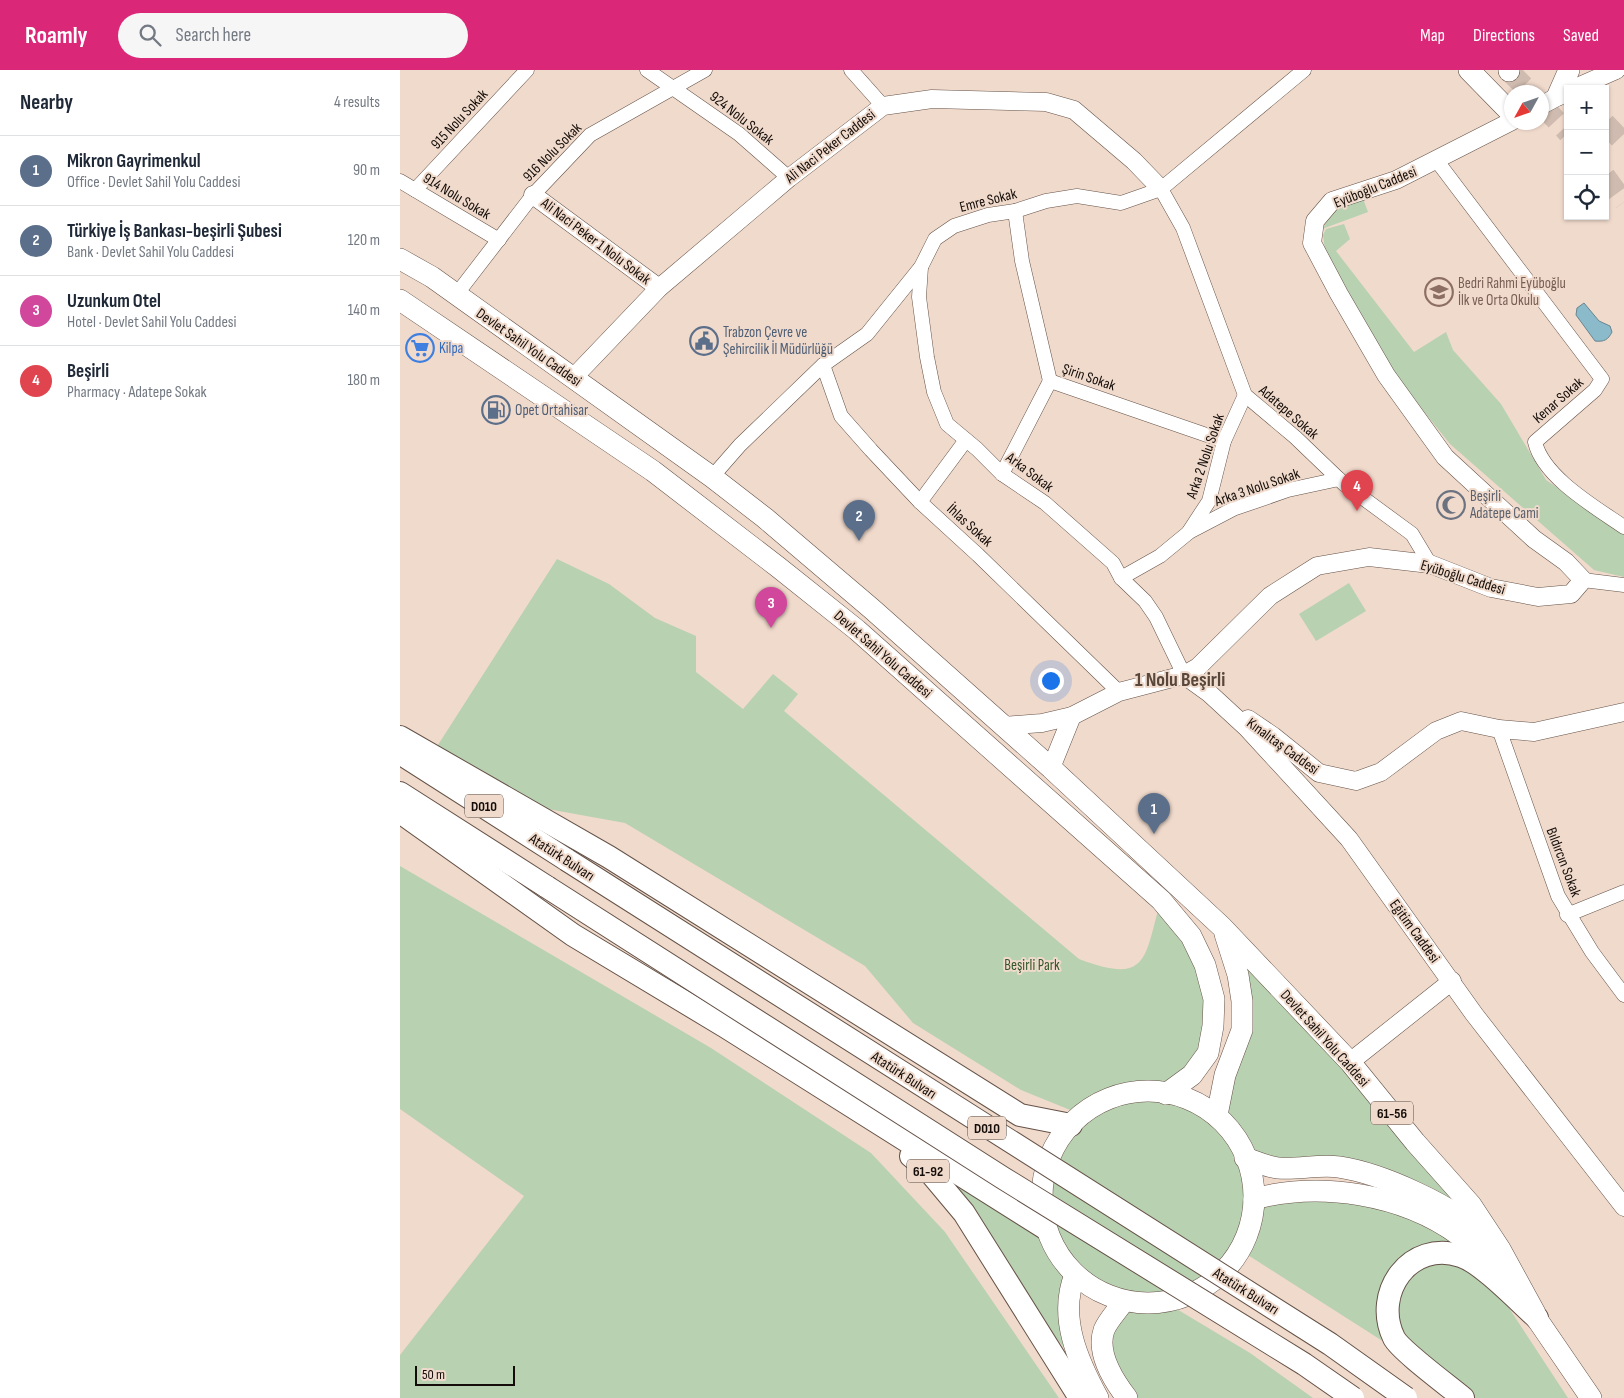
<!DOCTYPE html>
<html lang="en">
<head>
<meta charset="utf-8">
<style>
	body { margin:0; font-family:"Sofia Sans Condensed",sans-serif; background:#f6f6f7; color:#1f2937 }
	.controls { position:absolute; right:15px; top:15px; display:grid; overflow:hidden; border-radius:0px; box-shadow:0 1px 4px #0004 }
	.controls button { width:45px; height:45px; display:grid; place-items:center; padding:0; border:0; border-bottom:1px solid #e0e1e3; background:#fff; color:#1f2937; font:25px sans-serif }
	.compass { position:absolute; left:1104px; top:15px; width:45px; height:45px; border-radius:50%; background:#fff; box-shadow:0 1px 4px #0004; rotate:230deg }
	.scale { position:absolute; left:15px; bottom:12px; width:100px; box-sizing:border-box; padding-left:5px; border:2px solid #130c08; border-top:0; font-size:14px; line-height:18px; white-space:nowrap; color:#130c08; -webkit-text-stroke:4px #f0dacc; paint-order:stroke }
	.you { position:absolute; left:650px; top:610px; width:18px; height:18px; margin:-12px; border:4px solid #fff; border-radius:50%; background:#1a73e8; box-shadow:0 0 0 8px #1a73e833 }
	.badge { display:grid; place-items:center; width:32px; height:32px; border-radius:50%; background:#db2777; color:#fff; font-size:16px; font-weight:700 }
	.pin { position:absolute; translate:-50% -41px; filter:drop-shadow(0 1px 2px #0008) }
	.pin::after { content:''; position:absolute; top:26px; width:18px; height:15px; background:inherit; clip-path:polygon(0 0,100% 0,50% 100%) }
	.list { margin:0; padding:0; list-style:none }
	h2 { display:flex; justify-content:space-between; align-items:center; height:65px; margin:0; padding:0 20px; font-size:21px }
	h2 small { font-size:16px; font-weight:400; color:#747a83 }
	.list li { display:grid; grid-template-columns:32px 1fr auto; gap:15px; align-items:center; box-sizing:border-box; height:70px; padding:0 20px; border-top:1px solid #e0e1e3 }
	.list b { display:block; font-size:19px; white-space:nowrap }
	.list p { margin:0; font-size:16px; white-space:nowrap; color:#747a83 }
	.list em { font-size:16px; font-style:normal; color:#747a83 }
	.icon { flex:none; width:28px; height:28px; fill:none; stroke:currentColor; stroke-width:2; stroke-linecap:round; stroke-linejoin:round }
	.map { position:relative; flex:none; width:1224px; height:1328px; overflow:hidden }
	header { display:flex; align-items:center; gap:30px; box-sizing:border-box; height:70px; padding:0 25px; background:#db2777; color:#fff }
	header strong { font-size:24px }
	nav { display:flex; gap:28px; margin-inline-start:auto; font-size:18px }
	.search { width:350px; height:45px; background:#f6f6f7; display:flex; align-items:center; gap:12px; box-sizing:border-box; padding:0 18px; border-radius:28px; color:#747a83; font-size:19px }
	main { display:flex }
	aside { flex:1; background:#fff }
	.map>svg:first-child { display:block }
</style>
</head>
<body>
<header>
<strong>Roamly</strong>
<div class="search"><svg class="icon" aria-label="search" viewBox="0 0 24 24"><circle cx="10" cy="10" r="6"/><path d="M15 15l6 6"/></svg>Search here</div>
<nav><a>Map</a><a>Directions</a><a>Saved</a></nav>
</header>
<main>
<aside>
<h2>Nearby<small>4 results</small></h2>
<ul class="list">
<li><span class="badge" style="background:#5c6f8a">1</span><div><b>Mikron Gayrimenkul</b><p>Office · Devlet Sahil Yolu Caddesi</p></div><em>90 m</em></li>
<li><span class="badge" style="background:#5c6f8a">2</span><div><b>Türkiye İş Bankası-beşirli Şubesi</b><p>Bank · Devlet Sahil Yolu Caddesi</p></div><em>120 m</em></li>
<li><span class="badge" style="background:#d1479c">3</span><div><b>Uzunkum Otel</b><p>Hotel · Devlet Sahil Yolu Caddesi</p></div><em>140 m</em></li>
<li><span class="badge" style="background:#e0444e">4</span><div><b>Beşirli</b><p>Pharmacy · Adatepe Sokak</p></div><em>180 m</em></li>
</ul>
</aside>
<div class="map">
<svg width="1224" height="1328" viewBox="0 0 1224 1328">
	<rect width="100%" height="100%" fill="#f0dacc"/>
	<g fill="#b8d1b1">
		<path d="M 962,126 L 968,142 L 922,159 L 935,139 Z"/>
		<path d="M 944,154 L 950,169 L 936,181 L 1014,282 L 1046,262 L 1053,280 L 1101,334 L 1146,410 L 1224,463 L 1224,507 L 1194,500 L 1050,374 L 988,297 L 925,180 L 923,165 L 926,159 Z"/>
		<path d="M 157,489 L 209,514 L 255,548 L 296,566 L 296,602 L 343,639 L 373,604 L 398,624 L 384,641 L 679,889 C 750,916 744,887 761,830 L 805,895 L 813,956 L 774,1018 L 786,1028 L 817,1045 L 842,931 L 850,882 L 1069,1140 L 1024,1125 L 845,1088 L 854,1128 L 942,1121 L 1058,1164 L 1061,1189 L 1107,1235 L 1168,1328 L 1063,1328 L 1017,1293 L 840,1180 C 824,1208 795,1224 765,1232 L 850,1283 L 913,1328 L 727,1328 L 704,1261 L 731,1231 L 705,1225 L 683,1210 L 668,1238 L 682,1297 L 608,1216 L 528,1100 L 642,1142 L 643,1105 L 656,1072 L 680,1044 L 621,1020 L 513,953 L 465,896 L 225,753 L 142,738 L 36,678 Z"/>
		<path d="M 949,513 L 966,541 L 916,571 L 899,544 Z"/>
		<path d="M 0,796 L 311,978 L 471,1083 L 545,1162 L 659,1328 L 0,1328 L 0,1285 L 124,1126 L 0,1039 Z"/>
	</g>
	<path fill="#8bbaca" stroke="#678690" d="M 1184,233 L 1199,251 L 1210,256 L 1212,262 C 1208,270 1204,272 1195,271 L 1176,245 L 1177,238 Z"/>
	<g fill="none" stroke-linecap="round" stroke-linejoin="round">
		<g stroke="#cfbbaf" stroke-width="21" stroke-dasharray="21 11" stroke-linecap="butt">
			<path d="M 1109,1 L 1130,22"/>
			<path d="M 1142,35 L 1168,63"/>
			<path d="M 1205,53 L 1224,73"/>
			<path d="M 1205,106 L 1224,132"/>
		</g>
		<defs>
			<g id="minor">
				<path d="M 247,0 L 339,64 L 389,108"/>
				<path d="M 451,0 L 483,36"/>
				<path d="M 1037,91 L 1202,309 L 1195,320 L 1135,372 C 1143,407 1195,437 1224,457"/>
				<path d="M 0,111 L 99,170"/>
				<path d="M 761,119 L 783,158 L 845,325 L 895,367 L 944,414 L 1012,464 L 1030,494"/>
				<path d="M 15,120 L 127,0"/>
				<path d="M 615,141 L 622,191 L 650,311 L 824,371"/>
				<path d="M 521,197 L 519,227 L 527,287 L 534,322 L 547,354 L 577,379 L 602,404 L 645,433 L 713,493 L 721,508 L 745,531 L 756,547 L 784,605"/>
				<path d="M 56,225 L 133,125 L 190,65 L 305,0"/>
				<path d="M 423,295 L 441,346 L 471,380 L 520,432 L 578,485 L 719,622"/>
				<path d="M 602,404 L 650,311"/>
				<path d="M 312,407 L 340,375 L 423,295 L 467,264 L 521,197 L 535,169 L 554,156 L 588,145 L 615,141 L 646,131 L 677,126 L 721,133 L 761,119 L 904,0"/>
				<path d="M 520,432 L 566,370"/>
				<path d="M 789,462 L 833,439 L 888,420 L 939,409"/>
				<path d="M 721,508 L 760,486 L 788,463 L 809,431 L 824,371 L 845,325"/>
				<path d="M 1183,510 L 1224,515"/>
				<path d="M 1099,659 L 1158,826 L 1192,882 L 1224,925"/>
				<path d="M 1167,845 L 1224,822"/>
			</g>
			<g id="tertiary">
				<path d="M 1173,19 L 1216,0"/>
				<path d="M 1142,35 L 1168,21"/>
				<path d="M 133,125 L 259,218"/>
				<path d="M 173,308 L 259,218 L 389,108 L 483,36 L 532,29 L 646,32 L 674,40 L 734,91 L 761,119"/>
				<path d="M 784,605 L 809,623 L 847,658 L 949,769 L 1074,944 L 1224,1137"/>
				<path d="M 848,649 L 873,666 L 919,703 L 956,711 L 981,702 L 1036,661 L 1061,651 L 1099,659 L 1134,662 L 1224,642"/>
				<path d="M 604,656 L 642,653 L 672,646 L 719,622 L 784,605 L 798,597 L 870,526 L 917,496 L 969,487 L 1030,494 L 1091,518 L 1138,527 L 1171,524 L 1183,510 L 1166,492 L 1134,469 L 1045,387 L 986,305 L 939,224 L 912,173 L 915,151 L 932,131 L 996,110 L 1112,51"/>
				<path d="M 651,698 L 672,646"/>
				<path d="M 950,992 L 1052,911"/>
			</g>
			<g id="primary">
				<path d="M 1069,0 L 1112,44"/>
				<path d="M 1109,0 L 1109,1"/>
				<path d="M 1158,25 L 1169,0"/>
				<path d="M 0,189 L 32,207 L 312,407 L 365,448 L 472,539 L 651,698 L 822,857 L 950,992 L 1015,1072 L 1071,1135 L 1100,1179 L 1135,1243"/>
				<path d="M 0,230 L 253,401 L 378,497 L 457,560 L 761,830 L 791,866 L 805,895 L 814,929 L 813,956 L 808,983 L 792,1005 L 766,1024"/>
				<circle cx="748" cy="1127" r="106"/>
				<path d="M 817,1045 L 825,1005 L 842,960 L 842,931 L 838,905 L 825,864"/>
				<path d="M 845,1088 C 855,1091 867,1097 878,1098 C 898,1100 919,1094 939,1097 C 980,1103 1056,1136 1084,1167"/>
				<path d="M 854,1129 C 920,1111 1003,1124 1059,1165 C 1075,1177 1090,1191 1105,1205"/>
				<path d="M 675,1205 C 658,1247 678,1291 698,1328"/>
				<path d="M 724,1231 C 718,1240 708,1250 704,1260 C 696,1283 714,1311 727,1328"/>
				<path d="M 1126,1233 L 1191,1328"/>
			</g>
			<g id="trunk">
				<path d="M 0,667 L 209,787 L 620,1045 L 671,1055"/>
				<path d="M 6,687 L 167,790"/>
				<path d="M 0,723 L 147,817"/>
				<path d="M 0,742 L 173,865 L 326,957 L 645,1158"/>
				<path d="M 511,1086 L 528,1100 L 564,1143 L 680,1328"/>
				<path d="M 1063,1328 C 1050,1317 1000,1280 994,1268 C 972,1223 1010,1169 1061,1186 C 1082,1193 1118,1231 1137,1248"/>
			</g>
		</defs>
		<use href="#minor" stroke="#655247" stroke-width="15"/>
		<use href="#tertiary" stroke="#655247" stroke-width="19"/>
		<use href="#primary" stroke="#655247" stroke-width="22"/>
		<use href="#trunk" stroke="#655247" stroke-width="24"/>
		<use href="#minor" stroke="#fff" stroke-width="14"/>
		<use href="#tertiary" stroke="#fff" stroke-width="18"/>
		<use href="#primary" stroke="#fff" stroke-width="21"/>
		<use href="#trunk" stroke="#fff" stroke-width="22"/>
		<defs>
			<g id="trunk-bridge">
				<path d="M 167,790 L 930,1274 L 1006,1328"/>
				<path d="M 147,817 L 603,1108 L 904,1294 L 953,1328"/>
			</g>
		</defs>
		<use href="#trunk-bridge" stroke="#655247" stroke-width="24" stroke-linecap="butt"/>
		<use href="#trunk-bridge" stroke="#fff" stroke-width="22"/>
	</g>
	<defs>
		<symbol id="school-ring" viewBox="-11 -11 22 22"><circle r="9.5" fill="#f0dacc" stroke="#8d6e63" stroke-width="1.5"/><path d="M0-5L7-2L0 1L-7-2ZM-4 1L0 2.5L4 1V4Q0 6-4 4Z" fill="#8d6e63"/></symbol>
		<symbol id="civic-ring" viewBox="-11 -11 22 22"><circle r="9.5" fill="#f0dacc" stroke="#5c6f8a" stroke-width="1.5"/><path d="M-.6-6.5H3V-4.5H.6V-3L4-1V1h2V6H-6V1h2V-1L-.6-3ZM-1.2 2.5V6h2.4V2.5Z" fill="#5c6f8a"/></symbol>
		<symbol id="supermarket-ring" viewBox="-11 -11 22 22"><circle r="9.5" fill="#f0dacc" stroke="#3f7fe0" stroke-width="1.5"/><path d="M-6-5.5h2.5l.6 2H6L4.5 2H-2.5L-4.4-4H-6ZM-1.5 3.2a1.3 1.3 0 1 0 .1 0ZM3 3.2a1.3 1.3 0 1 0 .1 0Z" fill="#3f7fe0"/></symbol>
		<symbol id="fuel-ring" viewBox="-11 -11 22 22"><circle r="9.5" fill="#f0dacc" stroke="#5c6f8a" stroke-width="1.5"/><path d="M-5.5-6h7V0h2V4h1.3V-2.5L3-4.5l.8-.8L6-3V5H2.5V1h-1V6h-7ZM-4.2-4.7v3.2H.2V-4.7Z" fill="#5c6f8a"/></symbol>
		<symbol id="mosque-ring" viewBox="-11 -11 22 22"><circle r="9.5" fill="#f0dacc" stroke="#6b7280" stroke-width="1.5"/><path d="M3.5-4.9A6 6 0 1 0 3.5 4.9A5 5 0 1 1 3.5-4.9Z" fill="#6b7280"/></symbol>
	</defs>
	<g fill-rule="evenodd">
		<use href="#school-ring" x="1023" y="206" width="32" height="32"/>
		<use href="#civic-ring" x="288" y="255" width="32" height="32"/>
		<use href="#supermarket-ring" x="4" y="262" width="32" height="32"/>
		<use href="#fuel-ring" x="80" y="324" width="32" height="32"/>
		<use href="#mosque-ring" x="1035" y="419" width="32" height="32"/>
	</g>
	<g text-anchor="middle" stroke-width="4" stroke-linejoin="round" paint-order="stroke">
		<g fill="#f0dacc" stroke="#554a43" stroke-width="1">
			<rect x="65" y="724.5" width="38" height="23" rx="4"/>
			<rect x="971" y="1031.5" width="42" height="23" rx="4"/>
			<rect x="568" y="1046.5" width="38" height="23" rx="4"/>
			<rect x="507" y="1089.5" width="42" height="23" rx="4"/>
		</g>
		<g font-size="14" font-weight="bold" fill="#130c08">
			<text x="84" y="741">D010</text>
			<text x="992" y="1048">61-56</text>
			<text x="587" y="1063">D010</text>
			<text x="528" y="1106">61-92</text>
		</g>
		<g font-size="15" fill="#130c08" stroke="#f0dacc">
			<text transform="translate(342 48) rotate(38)" y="5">924 Nolu Sokak</text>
			<text transform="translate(59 49) rotate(-47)" y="5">915 Nolu Sokak</text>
			<text transform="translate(430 76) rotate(-38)" y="5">Ali Naci Peker Caddesi</text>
			<text transform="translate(152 82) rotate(-45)" y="5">916 Nolu Sokak</text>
			<text transform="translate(975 117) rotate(-22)" y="5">Eyüboğlu Caddesi</text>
			<text transform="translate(57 126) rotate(31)" y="5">914 Nolu Sokak</text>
			<text transform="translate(588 130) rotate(-14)" y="5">Emre Sokak</text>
			<text transform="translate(196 171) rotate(37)" y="5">Ali Naci Peker 1 Nolu Sokak</text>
			<text transform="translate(129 277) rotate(35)" y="5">Devlet Sahil Yolu Caddesi</text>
			<text transform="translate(689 307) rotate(19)" y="5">Şirin Sokak</text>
			<text transform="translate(1158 330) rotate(-41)" y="5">Kenar Sokak</text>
			<text transform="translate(889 342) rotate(41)" y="5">Adatepe Sokak</text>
			<text transform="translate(805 386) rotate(-71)" y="5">Arka 2 Nolu Sokak</text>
			<text transform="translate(630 402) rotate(37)" y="5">Arka Sokak</text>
			<text transform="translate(857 417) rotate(-19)" y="5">Arka 3 Nolu Sokak</text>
			<text transform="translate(570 455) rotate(42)" y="5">İhlas Sokak</text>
			<text transform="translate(1063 507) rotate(17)" y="5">Eyüboğlu Caddesi</text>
			<text transform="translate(483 584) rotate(41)" y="5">Devlet Sahil Yolu Caddesi</text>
			<text transform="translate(883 676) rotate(36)" y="5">Kınalıtaş Caddesi</text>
			<text transform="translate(162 787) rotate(33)" y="5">Atatürk Bulvarı</text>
			<text transform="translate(1164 792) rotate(69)" y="5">Bıldırcın Sokak</text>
			<text transform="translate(1015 861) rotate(54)" y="5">Eğitim Caddesi</text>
			<text transform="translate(925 968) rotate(48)" y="5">Devlet Sahil Yolu Caddesi</text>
			<text transform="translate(504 1005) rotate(33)" y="5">Atatürk Bulvarı</text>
			<text transform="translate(846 1221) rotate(32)" y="5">Atatürk Bulvarı</text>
		</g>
		<g font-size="15" fill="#785e54" stroke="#f0dacc" text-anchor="start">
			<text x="1058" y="218">Bedri Rahmi Eyüboğlu<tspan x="1058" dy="17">İlk ve Orta Okulu</tspan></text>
		</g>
		<g font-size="15" fill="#4e5e75" stroke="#f0dacc" text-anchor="start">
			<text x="323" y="267">Trabzon Çevre ve<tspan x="323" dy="17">Şehircilik İl Müdürlüğü</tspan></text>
			<text x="115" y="345">Opet Ortahisar</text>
		</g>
		<g font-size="15" fill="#366cbe" stroke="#f0dacc" text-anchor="start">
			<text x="39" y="283">Kilpa</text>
		</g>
		<g font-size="15" fill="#5b616d" stroke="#f0dacc" text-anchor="start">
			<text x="1070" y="431">Beşirli<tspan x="1070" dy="17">Adatepe Cami</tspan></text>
		</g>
		<g font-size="15" fill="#315627" stroke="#f0dacc">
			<text x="632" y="900">Beşirli Park</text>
		</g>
		<g font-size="20" font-weight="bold" fill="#59473b" stroke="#f0dacc">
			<text x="780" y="616">1 Nolu Beşirli</text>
		</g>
	</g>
</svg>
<div class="controls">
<button>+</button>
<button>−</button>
<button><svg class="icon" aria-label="locate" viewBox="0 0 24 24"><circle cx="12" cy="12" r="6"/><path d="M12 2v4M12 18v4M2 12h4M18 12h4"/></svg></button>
</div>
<svg class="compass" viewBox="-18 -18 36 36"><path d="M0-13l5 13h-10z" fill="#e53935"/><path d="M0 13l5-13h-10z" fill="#747a83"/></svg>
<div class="scale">50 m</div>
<div class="you"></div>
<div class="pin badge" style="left:754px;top:764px;background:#5c6f8a">1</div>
<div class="pin badge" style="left:459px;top:471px;background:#5c6f8a">2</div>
<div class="pin badge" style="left:371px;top:558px;background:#d1479c">3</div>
<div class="pin badge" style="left:957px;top:441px;background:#e0444e">4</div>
</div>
</main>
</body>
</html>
